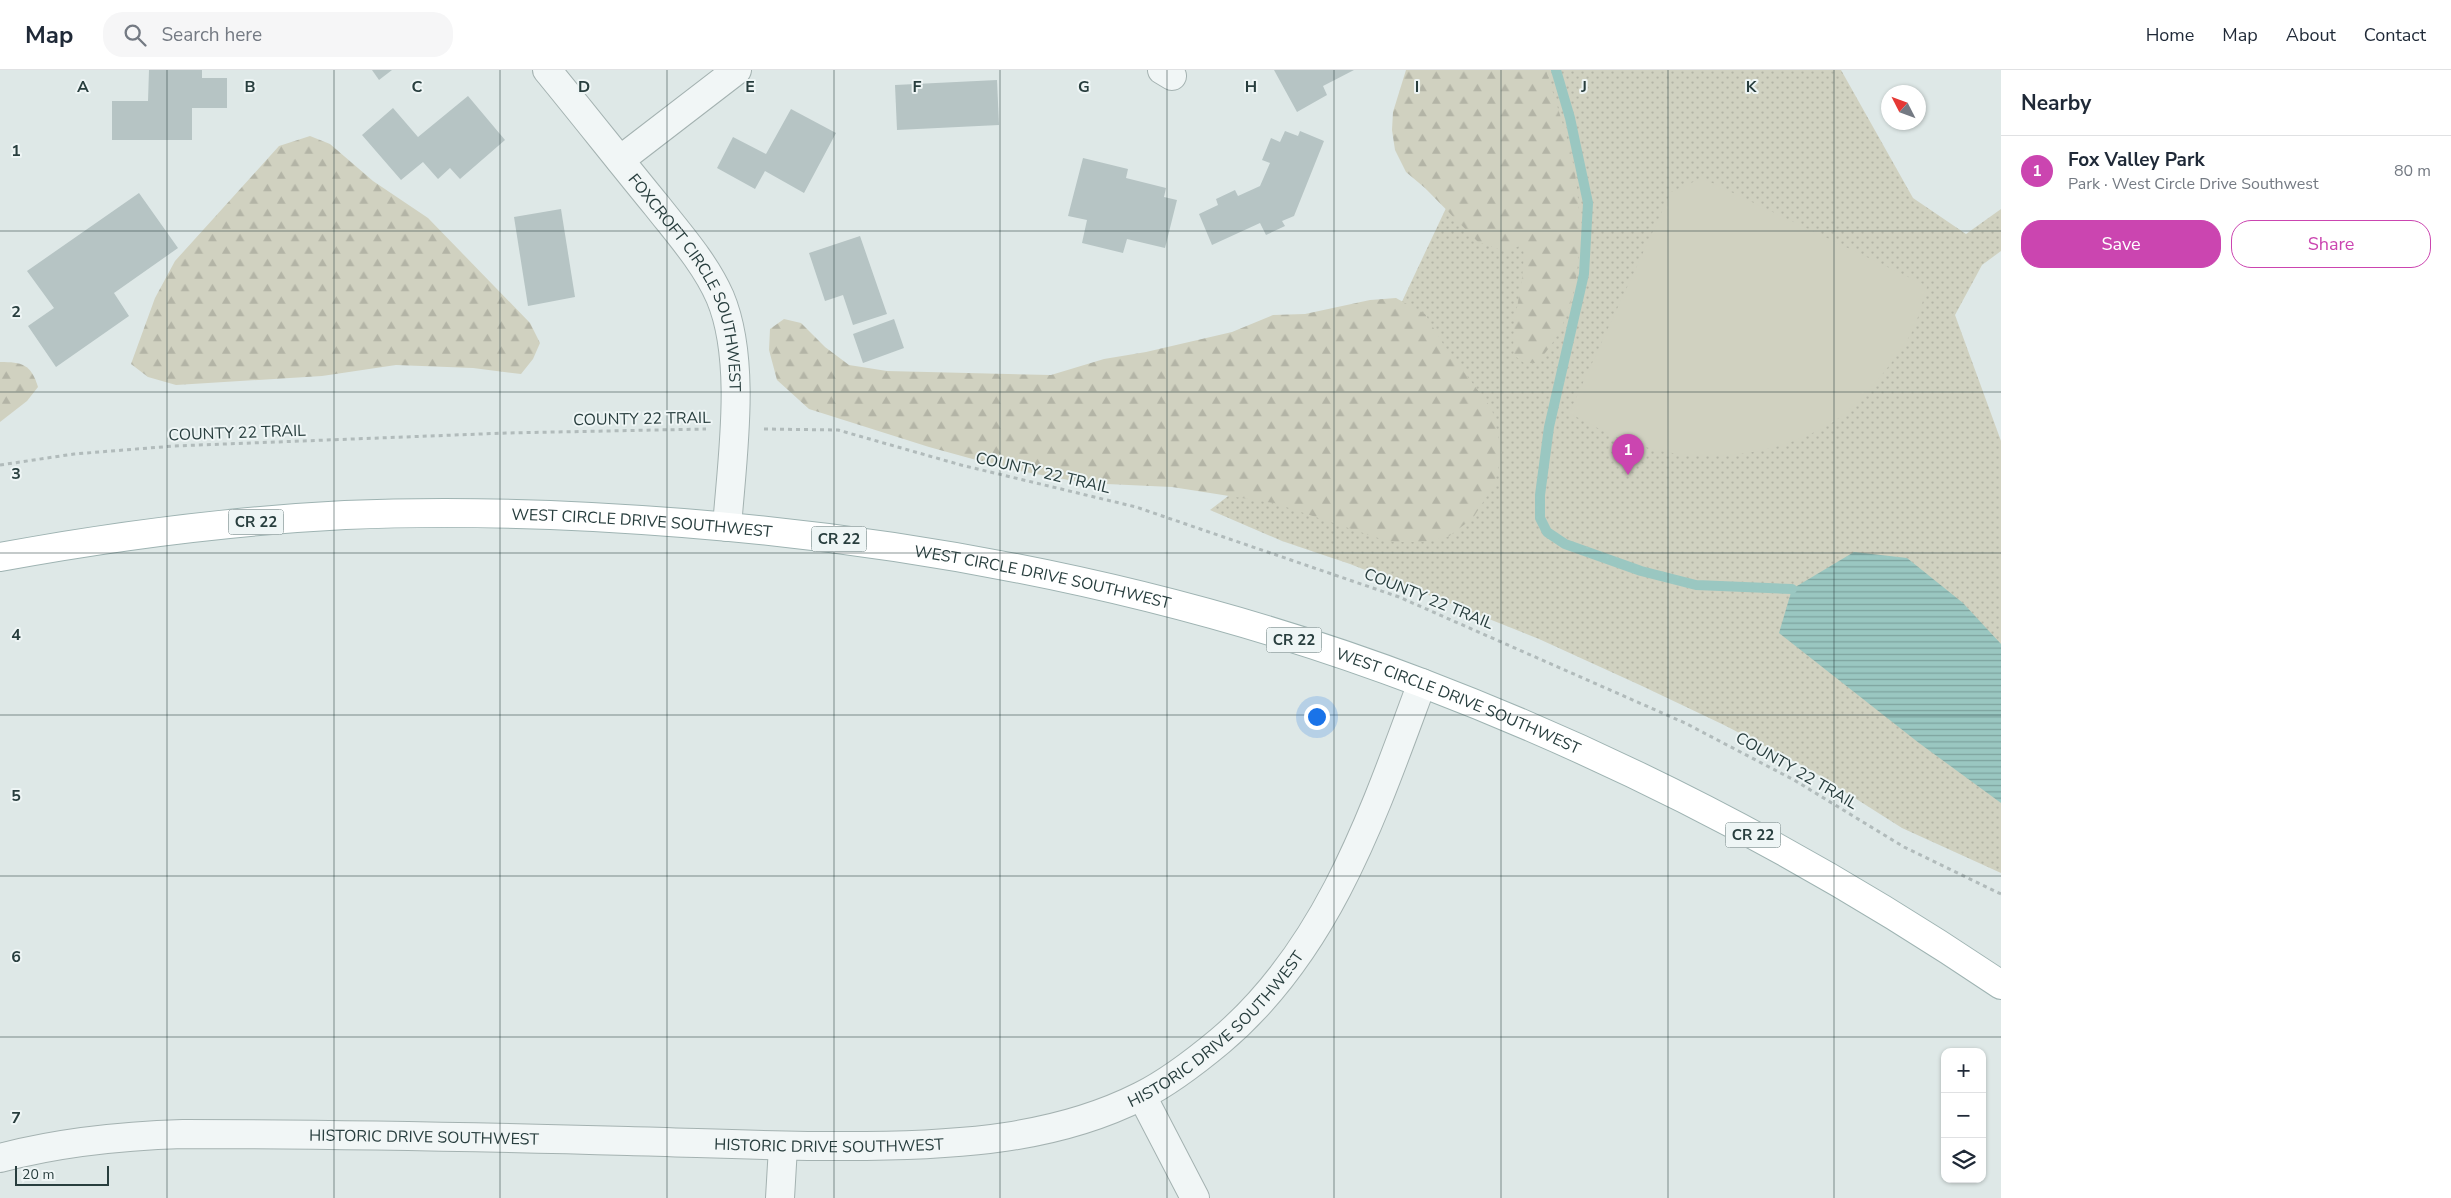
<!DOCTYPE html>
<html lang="en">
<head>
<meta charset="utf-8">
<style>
	body { margin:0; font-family:"Nunito Sans",sans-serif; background:#f6f6f7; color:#1f2937 }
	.controls { position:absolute; right:15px; bottom:15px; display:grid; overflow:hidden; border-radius:10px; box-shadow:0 1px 4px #0004 }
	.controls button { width:45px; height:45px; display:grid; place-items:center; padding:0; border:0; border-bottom:1px solid #e0e1e3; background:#fff; color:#1f2937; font:25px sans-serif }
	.compass { position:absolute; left:1881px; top:15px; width:45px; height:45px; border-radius:50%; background:#fff; box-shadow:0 1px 4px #0004; rotate:312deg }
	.scale { position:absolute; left:15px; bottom:12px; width:94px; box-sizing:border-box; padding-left:5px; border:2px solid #283e3e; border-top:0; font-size:14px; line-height:18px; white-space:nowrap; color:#283e3e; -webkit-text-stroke:4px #eef5f5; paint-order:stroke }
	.you { position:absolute; left:1316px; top:646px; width:18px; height:18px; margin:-12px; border:4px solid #fff; border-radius:50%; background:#1a73e8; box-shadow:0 0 0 8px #1a73e833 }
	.badge { display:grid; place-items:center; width:32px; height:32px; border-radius:50%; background:#cb45b0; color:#fff; font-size:16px; font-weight:700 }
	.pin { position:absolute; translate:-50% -41px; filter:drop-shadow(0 1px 2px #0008) }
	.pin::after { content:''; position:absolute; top:26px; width:18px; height:15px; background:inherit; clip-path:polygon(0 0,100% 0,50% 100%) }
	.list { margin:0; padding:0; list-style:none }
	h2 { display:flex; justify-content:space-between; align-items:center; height:65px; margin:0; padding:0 20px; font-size:21px }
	h2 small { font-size:16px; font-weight:400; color:#747a83 }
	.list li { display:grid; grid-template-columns:32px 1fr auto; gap:15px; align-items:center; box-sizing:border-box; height:70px; padding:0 20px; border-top:1px solid #e0e1e3 }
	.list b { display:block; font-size:19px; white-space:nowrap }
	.list p { margin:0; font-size:16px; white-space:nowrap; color:#747a83 }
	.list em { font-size:16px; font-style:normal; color:#747a83 }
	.actions { display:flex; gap:10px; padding:15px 20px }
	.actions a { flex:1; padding:11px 0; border:1px solid #cb45b0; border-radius:20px; text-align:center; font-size:18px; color:#cb45b0 }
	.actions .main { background:#cb45b0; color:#fff }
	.icon { flex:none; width:28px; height:28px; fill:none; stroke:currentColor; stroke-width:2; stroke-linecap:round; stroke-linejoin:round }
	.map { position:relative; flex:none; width:2001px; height:1128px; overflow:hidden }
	header { display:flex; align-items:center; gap:30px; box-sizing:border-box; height:70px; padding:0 25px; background:#fff; border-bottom:1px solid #e0e1e3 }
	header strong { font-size:24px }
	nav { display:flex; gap:28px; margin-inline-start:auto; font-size:18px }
	.search { width:350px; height:45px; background:#f6f6f7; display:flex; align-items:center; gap:12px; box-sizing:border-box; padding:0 18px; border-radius:20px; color:#747a83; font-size:19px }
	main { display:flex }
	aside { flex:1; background:#fff }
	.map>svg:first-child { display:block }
</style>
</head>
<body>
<header>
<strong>Map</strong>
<div class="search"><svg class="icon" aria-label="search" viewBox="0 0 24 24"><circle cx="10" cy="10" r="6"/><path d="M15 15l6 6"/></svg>Search here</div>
<nav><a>Home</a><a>Map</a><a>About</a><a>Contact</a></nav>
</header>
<main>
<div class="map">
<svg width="2001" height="1128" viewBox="0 0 2001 1128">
	<defs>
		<pattern id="grass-dots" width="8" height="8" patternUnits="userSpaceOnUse" patternTransform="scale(1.25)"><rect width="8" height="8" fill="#d0d1c0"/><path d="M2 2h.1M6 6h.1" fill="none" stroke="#b3b4a6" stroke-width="1.8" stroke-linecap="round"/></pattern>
		<pattern id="forest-firs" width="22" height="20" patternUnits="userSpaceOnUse" patternTransform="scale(1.25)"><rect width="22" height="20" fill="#d0d1c0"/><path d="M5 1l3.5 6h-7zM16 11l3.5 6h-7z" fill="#b3b4a6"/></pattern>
		<pattern id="water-rules" width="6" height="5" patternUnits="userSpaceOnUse" patternTransform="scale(1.25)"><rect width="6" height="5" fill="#9ac7c1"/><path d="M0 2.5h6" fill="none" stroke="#7ea39e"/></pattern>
	</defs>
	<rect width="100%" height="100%" fill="#dee8e7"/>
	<path fill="url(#grass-dots)" d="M 1436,0 L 1841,0 L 1913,128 L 1966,164 L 2001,139 L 2001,181 L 1982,195 L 1955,245 L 2001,371 L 2001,803 L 1902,758 L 1809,699 L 1724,655 L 1642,616 L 1539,569 L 1464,539 L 1350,494 L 1282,471 L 1210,440 L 1357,327 L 1464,100 Z"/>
	<g fill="url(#forest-firs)">
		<path d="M 1406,0 L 1546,0 C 1557,38 1573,78 1577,118 C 1583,175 1581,250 1536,293 L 1524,293 L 1514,285 C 1510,247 1527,212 1523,174 L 1507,182 L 1478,172 L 1425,118 L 1406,102 L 1395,80 L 1392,60 L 1393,42 Z"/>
		<path d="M 310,66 L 330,74 L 373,111 L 428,148 L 530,253 L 540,273 L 533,289 L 521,304 L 473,298 L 396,295 L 322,306 L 176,315 L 148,307 L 131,294 L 155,228 L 175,191 L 279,76 Z"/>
		<path d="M 1396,228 L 1425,244 L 1445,277 L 1492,339 L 1502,383 L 1494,415 L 1473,448 L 1448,467 L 1422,472 L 1390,472 L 1274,433 L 1172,417 L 1085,413 L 1009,399 L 929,377 L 809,339 L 777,310 L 769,280 L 770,259 L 784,249 L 801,253 L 825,277 L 849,295 L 887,301 L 1051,305 L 1104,289 L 1146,282 L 1232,262 L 1273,245 L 1305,244 L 1370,230 Z"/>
		<path d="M 0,292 C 22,292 31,294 38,317 L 27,331 L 0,352 Z"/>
	</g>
	<path fill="#d0d1c0" d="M 1702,108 L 1927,216 C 1923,230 1919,247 1913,260 C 1898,288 1858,338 1830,354 C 1773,387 1701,395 1639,375 C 1614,368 1592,355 1569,343 L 1671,122 Z"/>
	<path fill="url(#water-rules)" d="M 1854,482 L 1907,488 L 1963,533 L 2001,574 L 2001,733 L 1919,673 L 1779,563 L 1792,519 Z"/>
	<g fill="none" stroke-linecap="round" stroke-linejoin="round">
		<path stroke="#9ac7c1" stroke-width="10" d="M 1556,0 L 1570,48 L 1588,133 L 1584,204 L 1549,357 L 1540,425 L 1540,448 L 1547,462 L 1565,474 L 1641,501 L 1696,515 L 1792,519"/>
	</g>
	<g fill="#b6c4c4">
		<path d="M 149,0 L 202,0 L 202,8 L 227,8 L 227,38 L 192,38 L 192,70 L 112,70 L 112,31 L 148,31 Z"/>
		<path d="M 372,0 L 392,0 L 379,10 Z"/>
		<path d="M 1274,0 L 1354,0 L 1323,16 L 1327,25 L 1297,42 Z"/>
		<path d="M 997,10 L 999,55 L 897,60 L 895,15 Z"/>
		<path d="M 468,26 L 505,70 L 460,109 L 450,98 L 438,109 L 423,92 L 401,110 L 362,65 L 393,38 L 418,67 Z"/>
		<path d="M 791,39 L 836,63 L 804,123 L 765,101 L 755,119 L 717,98 L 733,67 L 766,84 Z"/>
		<path d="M 1285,61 L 1298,66 L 1300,61 L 1324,71 L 1294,146 L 1282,151 L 1285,156 L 1266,165 L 1260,153 L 1212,175 L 1199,144 L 1218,135 L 1216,129 L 1235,120 L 1238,126 L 1260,116 L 1270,93 L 1262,90 L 1271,68 L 1280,72 Z"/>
		<path d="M 1083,88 L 1128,99 L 1126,108 L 1166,118 L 1164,127 L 1177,130 L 1165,178 L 1127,169 L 1123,183 L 1082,173 L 1087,150 L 1068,146 Z"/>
		<path d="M 139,123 L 178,178 L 114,223 L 129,246 L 56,297 L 28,256 L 54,238 L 27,201 Z"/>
		<path d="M 561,139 L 575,227 L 528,236 L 514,147 Z"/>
		<path d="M 860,166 L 887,244 L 853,255 L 843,225 L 825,231 L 809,183 Z"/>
		<path d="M 894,249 L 904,278 L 863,293 L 853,264 Z"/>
	</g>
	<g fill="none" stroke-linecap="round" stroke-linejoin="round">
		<defs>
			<g id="minor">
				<path id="s1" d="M 547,0 C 584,45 620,91 657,136 C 679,164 705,193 720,227 C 747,291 732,388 727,457"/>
				<path d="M 1162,0 L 1172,6"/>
				<path d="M 620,90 L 737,0"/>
				<path d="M 1142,1026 L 1195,1128"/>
				<path id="s2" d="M 0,1088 C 60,1072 121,1066 183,1064 C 331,1064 480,1067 628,1071 C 708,1073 786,1077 866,1076 C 959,1075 1056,1069 1141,1026 C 1169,1012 1196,991 1220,971 C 1329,879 1374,742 1422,613"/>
				<path d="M 780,1128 L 783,1077"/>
			</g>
			<g id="major">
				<path id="s3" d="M 0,487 C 114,466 230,451 345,445 C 458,440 570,444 683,453 C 934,473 1186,523 1422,613 C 1626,691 1821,793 2001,915"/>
			</g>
		</defs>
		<use href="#minor" stroke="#a4b2b1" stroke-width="30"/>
		<use href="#major" stroke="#9eb3b2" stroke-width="30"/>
		<g stroke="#b1bbbb" stroke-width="3" stroke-dasharray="4 4" stroke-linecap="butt">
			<path d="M 764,359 L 838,360 L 961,395 L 1136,437 L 1399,527 L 1685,653 L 1794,710 L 1904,777 L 2001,824"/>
			<path d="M 0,395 L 74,384 L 174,376 L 506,363 L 706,359"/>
		</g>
		<use href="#minor" stroke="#f1f6f6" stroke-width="28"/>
		<use href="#major" stroke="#fff" stroke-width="28"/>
	</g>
	<path fill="none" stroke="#283e3e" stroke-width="1" stroke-opacity="0.55" d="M 167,0 L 167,1128M 334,0 L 334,1128M 500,0 L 500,1128M 667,0 L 667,1128M 834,0 L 834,1128M 1000,0 L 1000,1128M 1167,0 L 1167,1128M 1334,0 L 1334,1128M 1501,0 L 1501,1128M 1668,0 L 1668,1128M 1834,0 L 1834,1128M 0,161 L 2001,161M 0,322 L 2001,322M 0,483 L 2001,483M 0,645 L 2001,645M 0,806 L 2001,806M 0,967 L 2001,967"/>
	<g text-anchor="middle" stroke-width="4" stroke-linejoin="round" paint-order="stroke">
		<g fill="#eef5f5" stroke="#637575" stroke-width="1">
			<rect x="228.5" y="439.5" width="55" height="25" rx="4"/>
			<rect x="811.5" y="456.5" width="55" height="25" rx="4"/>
			<rect x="1266.5" y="557.5" width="55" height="25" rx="4"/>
			<rect x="1725.5" y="752.5" width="55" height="25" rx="4"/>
		</g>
		<g font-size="15" font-weight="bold" fill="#283e3e">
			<text x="256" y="457">CR 22</text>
			<text x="839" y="474">CR 22</text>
			<text x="1294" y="575">CR 22</text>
			<text x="1753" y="770">CR 22</text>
		</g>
		<g font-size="16" fill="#283e3e" stroke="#eef5f5">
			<text dy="6" stroke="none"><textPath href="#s1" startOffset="259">FOXCROFT CIRCLE SOUTHWEST</textPath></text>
			<text transform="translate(642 348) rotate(-1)" y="6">COUNTY 22 TRAIL</text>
			<text transform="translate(237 362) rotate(-2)" y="6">COUNTY 22 TRAIL</text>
			<text transform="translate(1043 402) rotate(13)" y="6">COUNTY 22 TRAIL</text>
			<text dy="6" stroke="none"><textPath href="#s3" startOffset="645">WEST CIRCLE DRIVE SOUTHWEST</textPath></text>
			<text dy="6" stroke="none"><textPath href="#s3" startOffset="1050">WEST CIRCLE DRIVE SOUTHWEST</textPath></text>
			<text transform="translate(1429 528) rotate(22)" y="6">COUNTY 22 TRAIL</text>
			<text dy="6" stroke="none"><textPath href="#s3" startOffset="1485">WEST CIRCLE DRIVE SOUTHWEST</textPath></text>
			<text transform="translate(1797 700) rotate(30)" y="6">COUNTY 22 TRAIL</text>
			<text dy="6" stroke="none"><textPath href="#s2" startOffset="1251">HISTORIC DRIVE SOUTHWEST</textPath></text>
			<text dy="6" stroke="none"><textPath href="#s2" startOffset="426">HISTORIC DRIVE SOUTHWEST</textPath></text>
			<text dy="6" stroke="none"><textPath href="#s2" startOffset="831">HISTORIC DRIVE SOUTHWEST</textPath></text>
		</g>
	</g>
	<g font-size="16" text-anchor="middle" font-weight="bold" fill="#283e3e" stroke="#eef5f5" stroke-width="4" stroke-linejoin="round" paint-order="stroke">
		<text x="83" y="22">A</text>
		<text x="250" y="22">B</text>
		<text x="417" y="22">C</text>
		<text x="584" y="22">D</text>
		<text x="750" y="22">E</text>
		<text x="917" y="22">F</text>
		<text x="1084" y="22">G</text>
		<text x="1251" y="22">H</text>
		<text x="1417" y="22">I</text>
		<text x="1584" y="22">J</text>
		<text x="1751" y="22">K</text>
		<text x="16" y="86">1</text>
		<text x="16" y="247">2</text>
		<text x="16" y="409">3</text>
		<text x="16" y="570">4</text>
		<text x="16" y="731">5</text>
		<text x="16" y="892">6</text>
		<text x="16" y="1053">7</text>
	</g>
</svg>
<div class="controls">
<button>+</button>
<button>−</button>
<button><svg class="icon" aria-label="layers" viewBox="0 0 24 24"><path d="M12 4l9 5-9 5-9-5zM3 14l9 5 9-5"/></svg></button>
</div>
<svg class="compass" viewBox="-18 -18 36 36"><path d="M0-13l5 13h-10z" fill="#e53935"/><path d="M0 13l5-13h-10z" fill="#747a83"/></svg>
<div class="scale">20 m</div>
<div class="you"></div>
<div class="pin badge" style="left:1628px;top:405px">1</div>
</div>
<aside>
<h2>Nearby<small></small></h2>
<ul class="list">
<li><span class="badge">1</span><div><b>Fox Valley Park</b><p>Park · West Circle Drive Southwest</p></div><em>80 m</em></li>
</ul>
<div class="actions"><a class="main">Save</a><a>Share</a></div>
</aside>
</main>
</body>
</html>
